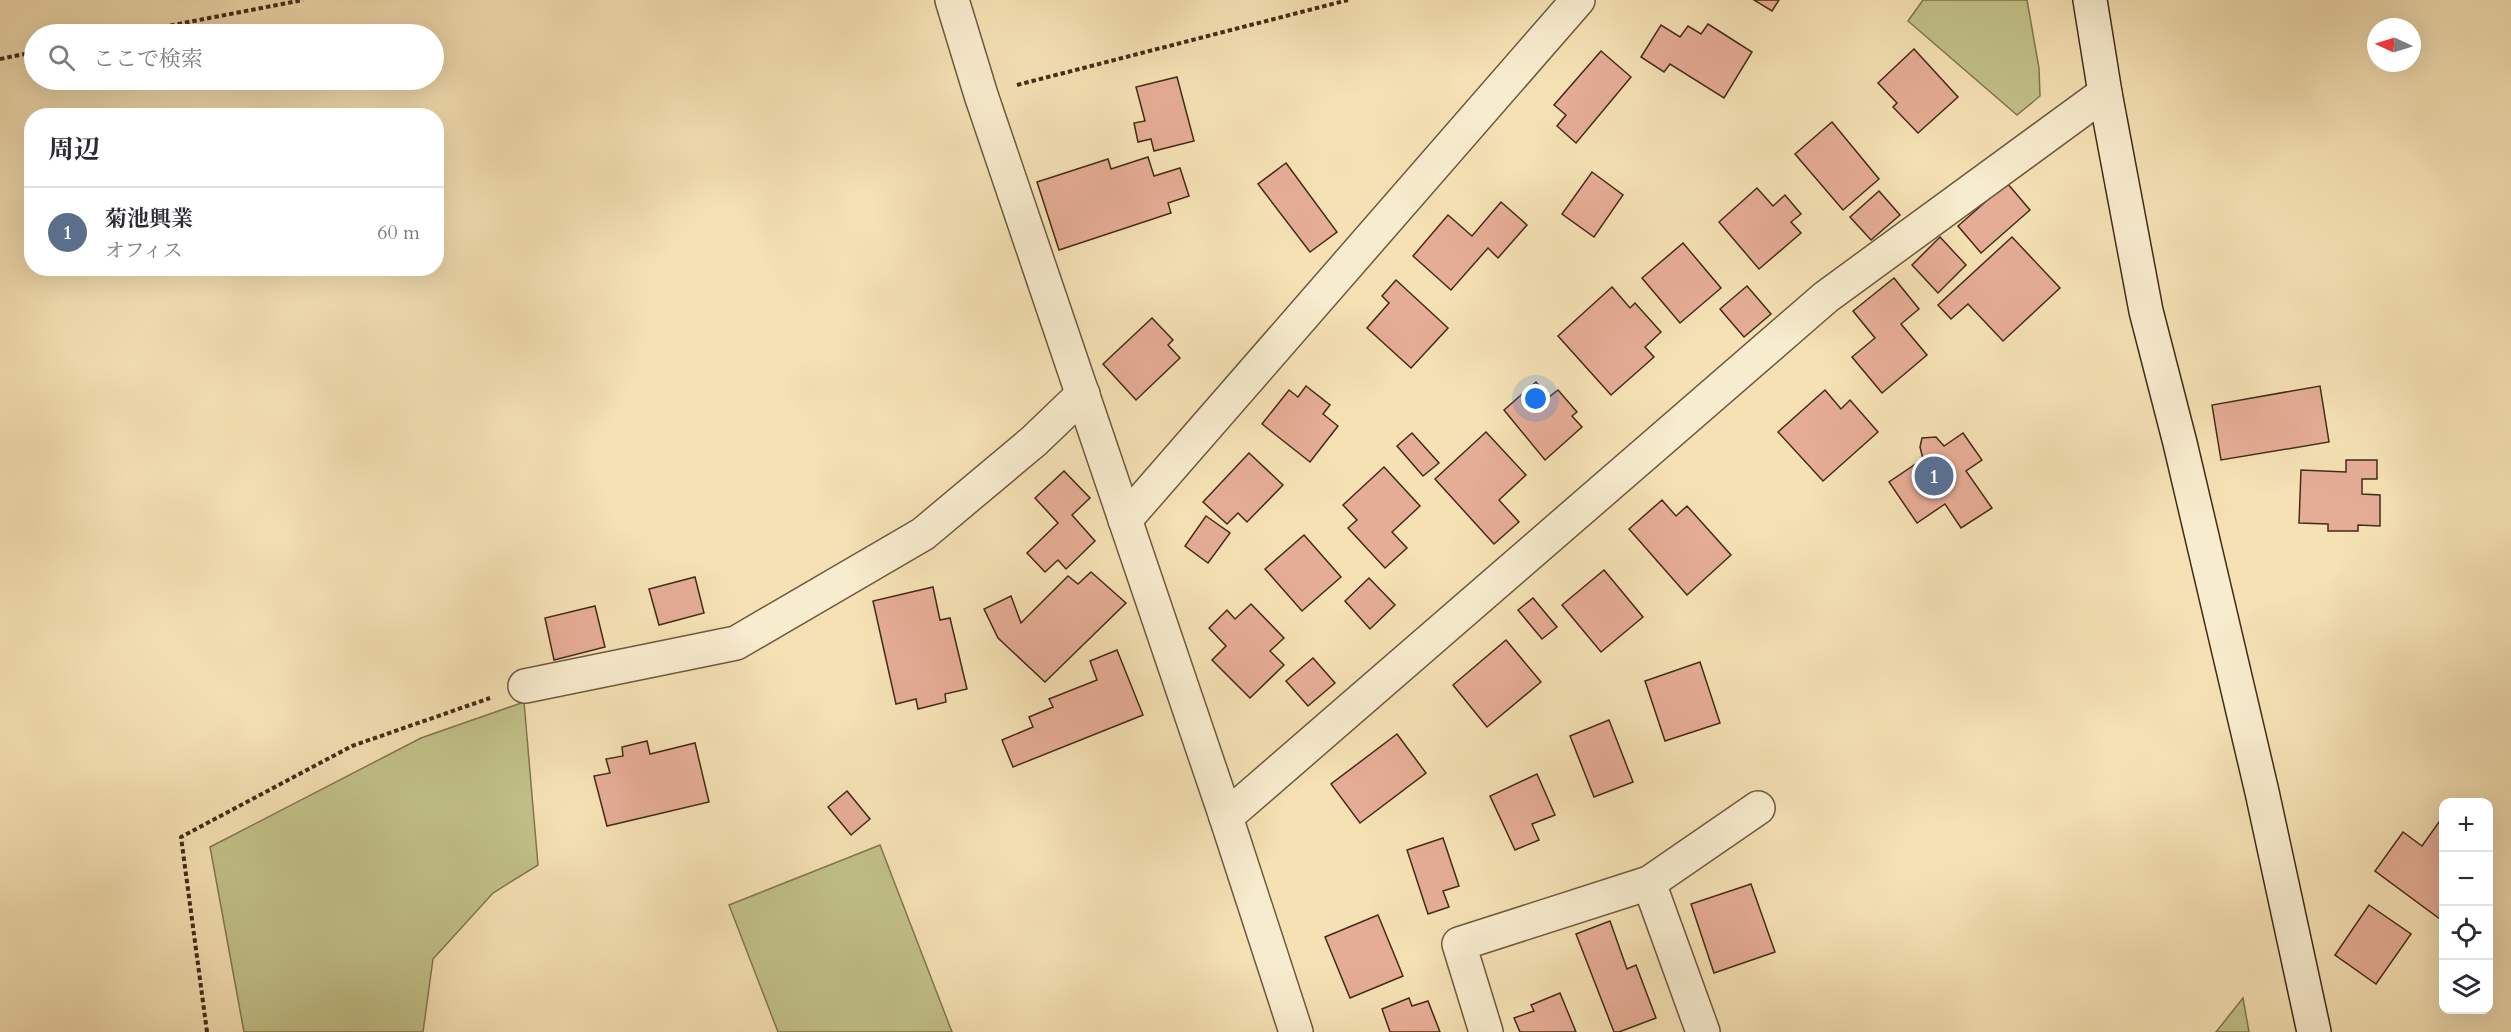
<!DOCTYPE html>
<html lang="ja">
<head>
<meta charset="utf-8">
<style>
	body { margin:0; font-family:Cardo,"Noto Serif JP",serif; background:#f7f7f7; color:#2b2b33 }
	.controls { position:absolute; right:18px; bottom:18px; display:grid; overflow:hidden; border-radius:12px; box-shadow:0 6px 24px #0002 }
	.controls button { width:54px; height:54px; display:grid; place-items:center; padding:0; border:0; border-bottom:2px solid #e1e1e2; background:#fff; color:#2b2b33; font:30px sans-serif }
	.compass { position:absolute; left:2367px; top:18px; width:54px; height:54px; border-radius:50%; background:#fff; box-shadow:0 6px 24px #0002; rotate:274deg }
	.you { position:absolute; left:1536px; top:399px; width:21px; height:21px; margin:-15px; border:4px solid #fff; border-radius:50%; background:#1a73e8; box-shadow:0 0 0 9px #1a73e833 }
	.badge { display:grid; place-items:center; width:39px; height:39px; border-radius:50%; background:#8f2418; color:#fff; font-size:20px; font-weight:700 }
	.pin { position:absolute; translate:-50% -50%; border:3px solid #fff; box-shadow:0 2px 6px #0006 }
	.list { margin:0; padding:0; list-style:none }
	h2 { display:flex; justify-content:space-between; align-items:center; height:78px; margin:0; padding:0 24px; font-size:26px }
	h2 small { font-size:20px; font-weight:400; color:#7c7c81 }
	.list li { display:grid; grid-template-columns:39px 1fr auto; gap:18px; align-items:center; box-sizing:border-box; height:90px; padding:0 24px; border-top:2px solid #e1e1e2 }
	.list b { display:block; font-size:22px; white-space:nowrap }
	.list p { margin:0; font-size:20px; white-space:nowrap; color:#7c7c81 }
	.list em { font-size:20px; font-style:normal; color:#7c7c81 }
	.icon { flex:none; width:33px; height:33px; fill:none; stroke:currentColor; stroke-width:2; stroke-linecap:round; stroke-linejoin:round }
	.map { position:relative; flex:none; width:2511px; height:1032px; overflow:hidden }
	.search { position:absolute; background:#fff; box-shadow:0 6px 24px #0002; left:24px; top:24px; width:420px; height:66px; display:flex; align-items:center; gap:15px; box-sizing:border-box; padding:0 21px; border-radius:33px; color:#7c7c81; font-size:22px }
	.panel { position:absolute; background:#fff; box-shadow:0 6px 24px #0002; left:24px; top:108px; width:420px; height:168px; border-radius:24px }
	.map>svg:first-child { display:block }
</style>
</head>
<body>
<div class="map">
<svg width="2511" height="1032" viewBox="0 0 2511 1032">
	<rect width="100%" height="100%" fill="#f5e1b4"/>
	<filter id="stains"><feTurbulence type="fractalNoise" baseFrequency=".00333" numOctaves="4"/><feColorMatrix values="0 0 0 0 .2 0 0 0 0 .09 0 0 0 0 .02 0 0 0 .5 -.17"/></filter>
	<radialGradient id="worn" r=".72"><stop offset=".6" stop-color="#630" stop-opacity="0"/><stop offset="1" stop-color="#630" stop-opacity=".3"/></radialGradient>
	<g fill="#c2c189" stroke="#827650" stroke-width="1.5">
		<path d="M 1923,0 L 2027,0 L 2039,68 L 2040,96 L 2017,115 L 1908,21 Z"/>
		<path d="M 524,702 L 538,865 L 493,893 L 433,959 L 423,1032 L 244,1032 L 210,847 L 421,738 Z"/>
		<path d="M 880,845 L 952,1032 L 778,1032 L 729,905 Z"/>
		<path d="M 2243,998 L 2249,1032 L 2216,1032 Z"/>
	</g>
	<g fill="#e6ad96" stroke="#422c17" stroke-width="1.5">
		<path d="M 1754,0 L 1779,0 L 1772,11 Z"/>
		<path d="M 1708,24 L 1752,52 L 1724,98 L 1670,64 L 1664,72 L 1641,57 L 1661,25 L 1680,37 L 1688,26 L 1701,34 Z"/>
		<path d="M 1914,49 L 1958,97 L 1918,133 L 1893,107 L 1897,103 L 1878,83 Z"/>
		<path d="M 1601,51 L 1631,77 L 1576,143 L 1557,126 L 1566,115 L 1554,105 Z"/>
		<path d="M 1177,77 L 1194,141 L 1154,151 L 1151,139 L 1138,142 L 1134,123 L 1145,121 L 1136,87 Z"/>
		<path d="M 1832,122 L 1879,179 L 1843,210 L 1795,154 Z"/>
		<path d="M 1148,157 L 1154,176 L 1180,168 L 1189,196 L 1168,203 L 1171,213 L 1059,250 L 1037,182 L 1108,159 L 1111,169 Z"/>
		<path d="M 1286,163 L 1337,232 L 1310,252 L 1258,184 Z"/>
		<path d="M 1592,172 L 1623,195 L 1594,237 L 1562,214 Z"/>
		<path d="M 2007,183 L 2030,210 L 1981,253 L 1958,226 Z"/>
		<path d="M 1757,188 L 1773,206 L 1785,195 L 1801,214 L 1791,222 L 1801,233 L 1759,269 L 1719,222 Z"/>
		<path d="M 1879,191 L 1900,215 L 1871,240 L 1850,217 Z"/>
		<path d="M 1501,202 L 1527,225 L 1498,258 L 1488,248 L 1451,290 L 1413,256 L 1448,215 L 1472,236 Z"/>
		<path d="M 1940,237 L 1966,265 L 1938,293 L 1912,265 Z"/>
		<path d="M 2012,237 L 2060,288 L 2003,341 L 1968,304 L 1951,319 L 1938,305 Z"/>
		<path d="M 1683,243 L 1721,288 L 1680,323 L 1642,278 Z"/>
		<path d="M 1894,278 L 1919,309 L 1901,324 L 1927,355 L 1882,393 L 1852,357 L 1875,338 L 1853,311 Z"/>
		<path d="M 1396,280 L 1448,328 L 1411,368 L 1367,328 L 1389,303 L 1382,296 Z"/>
		<path d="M 1747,286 L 1771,314 L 1744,337 L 1720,309 Z"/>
		<path d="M 1612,287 L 1630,308 L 1635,303 L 1661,332 L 1645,347 L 1654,357 L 1611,395 L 1558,336 Z"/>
		<path d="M 1152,318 L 1173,340 L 1168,345 L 1180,358 L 1136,400 L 1103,364 Z"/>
		<path d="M 1536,382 L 1549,397 L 1558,390 L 1577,412 L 1572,416 L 1582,427 L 1545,460 L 1504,410 Z"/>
		<path d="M 1306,386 L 1330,405 L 1323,414 L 1338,426 L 1310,462 L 1262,424 L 1289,390 L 1298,397 Z"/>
		<path d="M 2320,386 L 2329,442 L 2221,460 L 2212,405 Z"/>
		<path d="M 1825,390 L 1841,409 L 1850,400 L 1878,432 L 1823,481 L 1778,432 Z"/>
		<path d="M 1486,432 L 1526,475 L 1499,500 L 1519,522 L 1494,544 L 1435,479 Z"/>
		<path d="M 1412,433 L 1439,463 L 1423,476 L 1397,446 Z"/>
		<path d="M 1963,433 L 1982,460 L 1966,471 L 1992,508 L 1961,528 L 1945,504 L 1917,523 L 1889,482 L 1923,459 L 1920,447 L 1922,438 L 1936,437 L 1944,446 Z"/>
		<path d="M 1249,453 L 1283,485 L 1247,522 L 1238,513 L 1227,524 L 1203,502 Z"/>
		<path d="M 2346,460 L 2377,460 L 2377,479 L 2362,479 L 2362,494 L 2380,495 L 2380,526 L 2358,525 L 2358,531 L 2328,531 L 2328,524 L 2299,523 L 2301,470 L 2346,472 Z"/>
		<path d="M 1384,467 L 1420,506 L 1392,532 L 1407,548 L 1385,568 L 1348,528 L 1357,520 L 1343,505 Z"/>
		<path d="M 1064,471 L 1090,498 L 1072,515 L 1095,541 L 1066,569 L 1058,560 L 1045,572 L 1027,553 L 1058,523 L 1035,498 Z"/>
		<path d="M 1662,500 L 1676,516 L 1687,506 L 1731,555 L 1687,595 L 1629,529 Z"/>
		<path d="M 1206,516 L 1230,533 L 1208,563 L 1185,546 Z"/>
		<path d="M 1304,535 L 1341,577 L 1302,611 L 1265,569 Z"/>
		<path d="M 1604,570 L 1643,617 L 1601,652 L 1562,605 Z"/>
		<path d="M 1091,572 L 1126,603 L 1045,682 L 998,638 L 984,609 L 1011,596 L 1021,623 L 1068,576 L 1078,584 Z"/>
		<path d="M 695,577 L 704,613 L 659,625 L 649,589 Z"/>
		<path d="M 1369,578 L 1395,605 L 1370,629 L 1345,601 Z"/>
		<path d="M 933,587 L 940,620 L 950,618 L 967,689 L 945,694 L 946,702 L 918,709 L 916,699 L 896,704 L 873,601 Z"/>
		<path d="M 1533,598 L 1557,627 L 1542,639 L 1518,610 Z"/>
		<path d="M 1251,604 L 1284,638 L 1270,651 L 1284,665 L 1250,698 L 1212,660 L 1226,646 L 1209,628 L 1227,610 L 1235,619 Z"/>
		<path d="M 595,606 L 605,647 L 554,660 L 545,618 Z"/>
		<path d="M 1506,640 L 1541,682 L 1487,727 L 1453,685 Z"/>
		<path d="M 1117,650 L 1143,715 L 1013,767 L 1002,740 L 1033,727 L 1029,717 L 1053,707 L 1049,699 L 1097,680 L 1090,661 Z"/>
		<path d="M 1313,658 L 1335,683 L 1308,706 L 1286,681 Z"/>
		<path d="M 1700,662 L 1720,723 L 1665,741 L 1645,681 Z"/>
		<path d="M 1609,720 L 1633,782 L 1594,797 L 1570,736 Z"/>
		<path d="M 1397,734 L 1426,773 L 1360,823 L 1331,784 Z"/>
		<path d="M 647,741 L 650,754 L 695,743 L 709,802 L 607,826 L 594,776 L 610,773 L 606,759 L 623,756 L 622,747 Z"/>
		<path d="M 1537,774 L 1555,815 L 1532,824 L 1539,840 L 1515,850 L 1490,796 Z"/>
		<path d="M 847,791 L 870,819 L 851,835 L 828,807 Z"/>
		<path d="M 2444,815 L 2444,914 L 2440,919 L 2375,871 L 2403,832 L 2422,846 Z"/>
		<path d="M 1443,838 L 1459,886 L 1443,891 L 1449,907 L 1428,914 L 1407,850 Z"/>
		<path d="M 1751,884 L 1775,952 L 1714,973 L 1691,904 Z"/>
		<path d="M 2369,905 L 2411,934 L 2376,984 L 2335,955 Z"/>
		<path d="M 1378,915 L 1403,976 L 1350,998 L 1325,937 Z"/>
		<path d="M 1610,921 L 1627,969 L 1636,965 L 1656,1018 L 1619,1032 L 1614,1032 L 1576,934 Z"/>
		<path d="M 1560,993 L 1576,1032 L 1520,1032 L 1514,1018 L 1534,1011 L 1531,1005 Z"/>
		<path d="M 1409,998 L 1412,1006 L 1428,1001 L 1440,1032 L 1390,1032 L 1382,1009 Z"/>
	</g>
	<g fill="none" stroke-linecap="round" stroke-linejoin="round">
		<defs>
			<g id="street">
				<path d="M 952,0 L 981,95 L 1226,817 L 1296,1032"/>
				<path d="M 1125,520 L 1578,0"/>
				<path d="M 525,686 L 736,643 L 923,534 L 1034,441 L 1083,394"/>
				<path d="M 1226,817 L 1826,297 L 2105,93"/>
				<path d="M 1649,883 L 1703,1032"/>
				<path d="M 1486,1032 L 1459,944 L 1649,883 L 1758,808"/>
			</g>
			<path id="secondary" d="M 2090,0 L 2105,93 L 2146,311 L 2180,443 L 2262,792 L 2314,1032"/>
		</defs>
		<use href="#street" stroke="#6f593e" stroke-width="36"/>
		<use href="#secondary" stroke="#422c17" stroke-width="36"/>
		<g stroke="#422c17" stroke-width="4" stroke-dasharray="4.5 3" stroke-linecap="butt">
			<path d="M 126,34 L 303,0"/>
			<path d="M 0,59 L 34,52"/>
			<path d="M 1017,85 L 1348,0"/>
			<path d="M 207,1032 L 181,837 L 352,746 L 490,698"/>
		</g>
		<use href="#street" stroke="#f8ecce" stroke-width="33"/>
		<use href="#secondary" stroke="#f8ecce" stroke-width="33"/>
	</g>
	<rect width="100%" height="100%" filter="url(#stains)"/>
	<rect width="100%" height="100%" fill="url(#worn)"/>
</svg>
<div class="controls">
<button>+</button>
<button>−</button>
<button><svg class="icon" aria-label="locate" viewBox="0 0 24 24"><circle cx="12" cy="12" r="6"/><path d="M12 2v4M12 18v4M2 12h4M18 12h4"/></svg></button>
<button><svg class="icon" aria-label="layers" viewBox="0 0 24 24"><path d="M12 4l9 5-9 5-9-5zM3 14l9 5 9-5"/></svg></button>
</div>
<svg class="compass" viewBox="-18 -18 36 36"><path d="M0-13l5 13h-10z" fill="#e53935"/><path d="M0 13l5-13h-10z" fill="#7c7c81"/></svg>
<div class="you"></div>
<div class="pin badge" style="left:1934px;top:476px;background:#5c6f8a">1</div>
<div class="search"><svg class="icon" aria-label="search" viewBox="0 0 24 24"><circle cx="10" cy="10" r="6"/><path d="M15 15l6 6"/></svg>ここで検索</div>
<section class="panel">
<h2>周辺<small></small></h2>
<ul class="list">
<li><span class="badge" style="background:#5c6f8a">1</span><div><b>菊池興業</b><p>オフィス</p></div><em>60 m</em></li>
</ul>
</section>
</div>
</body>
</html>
